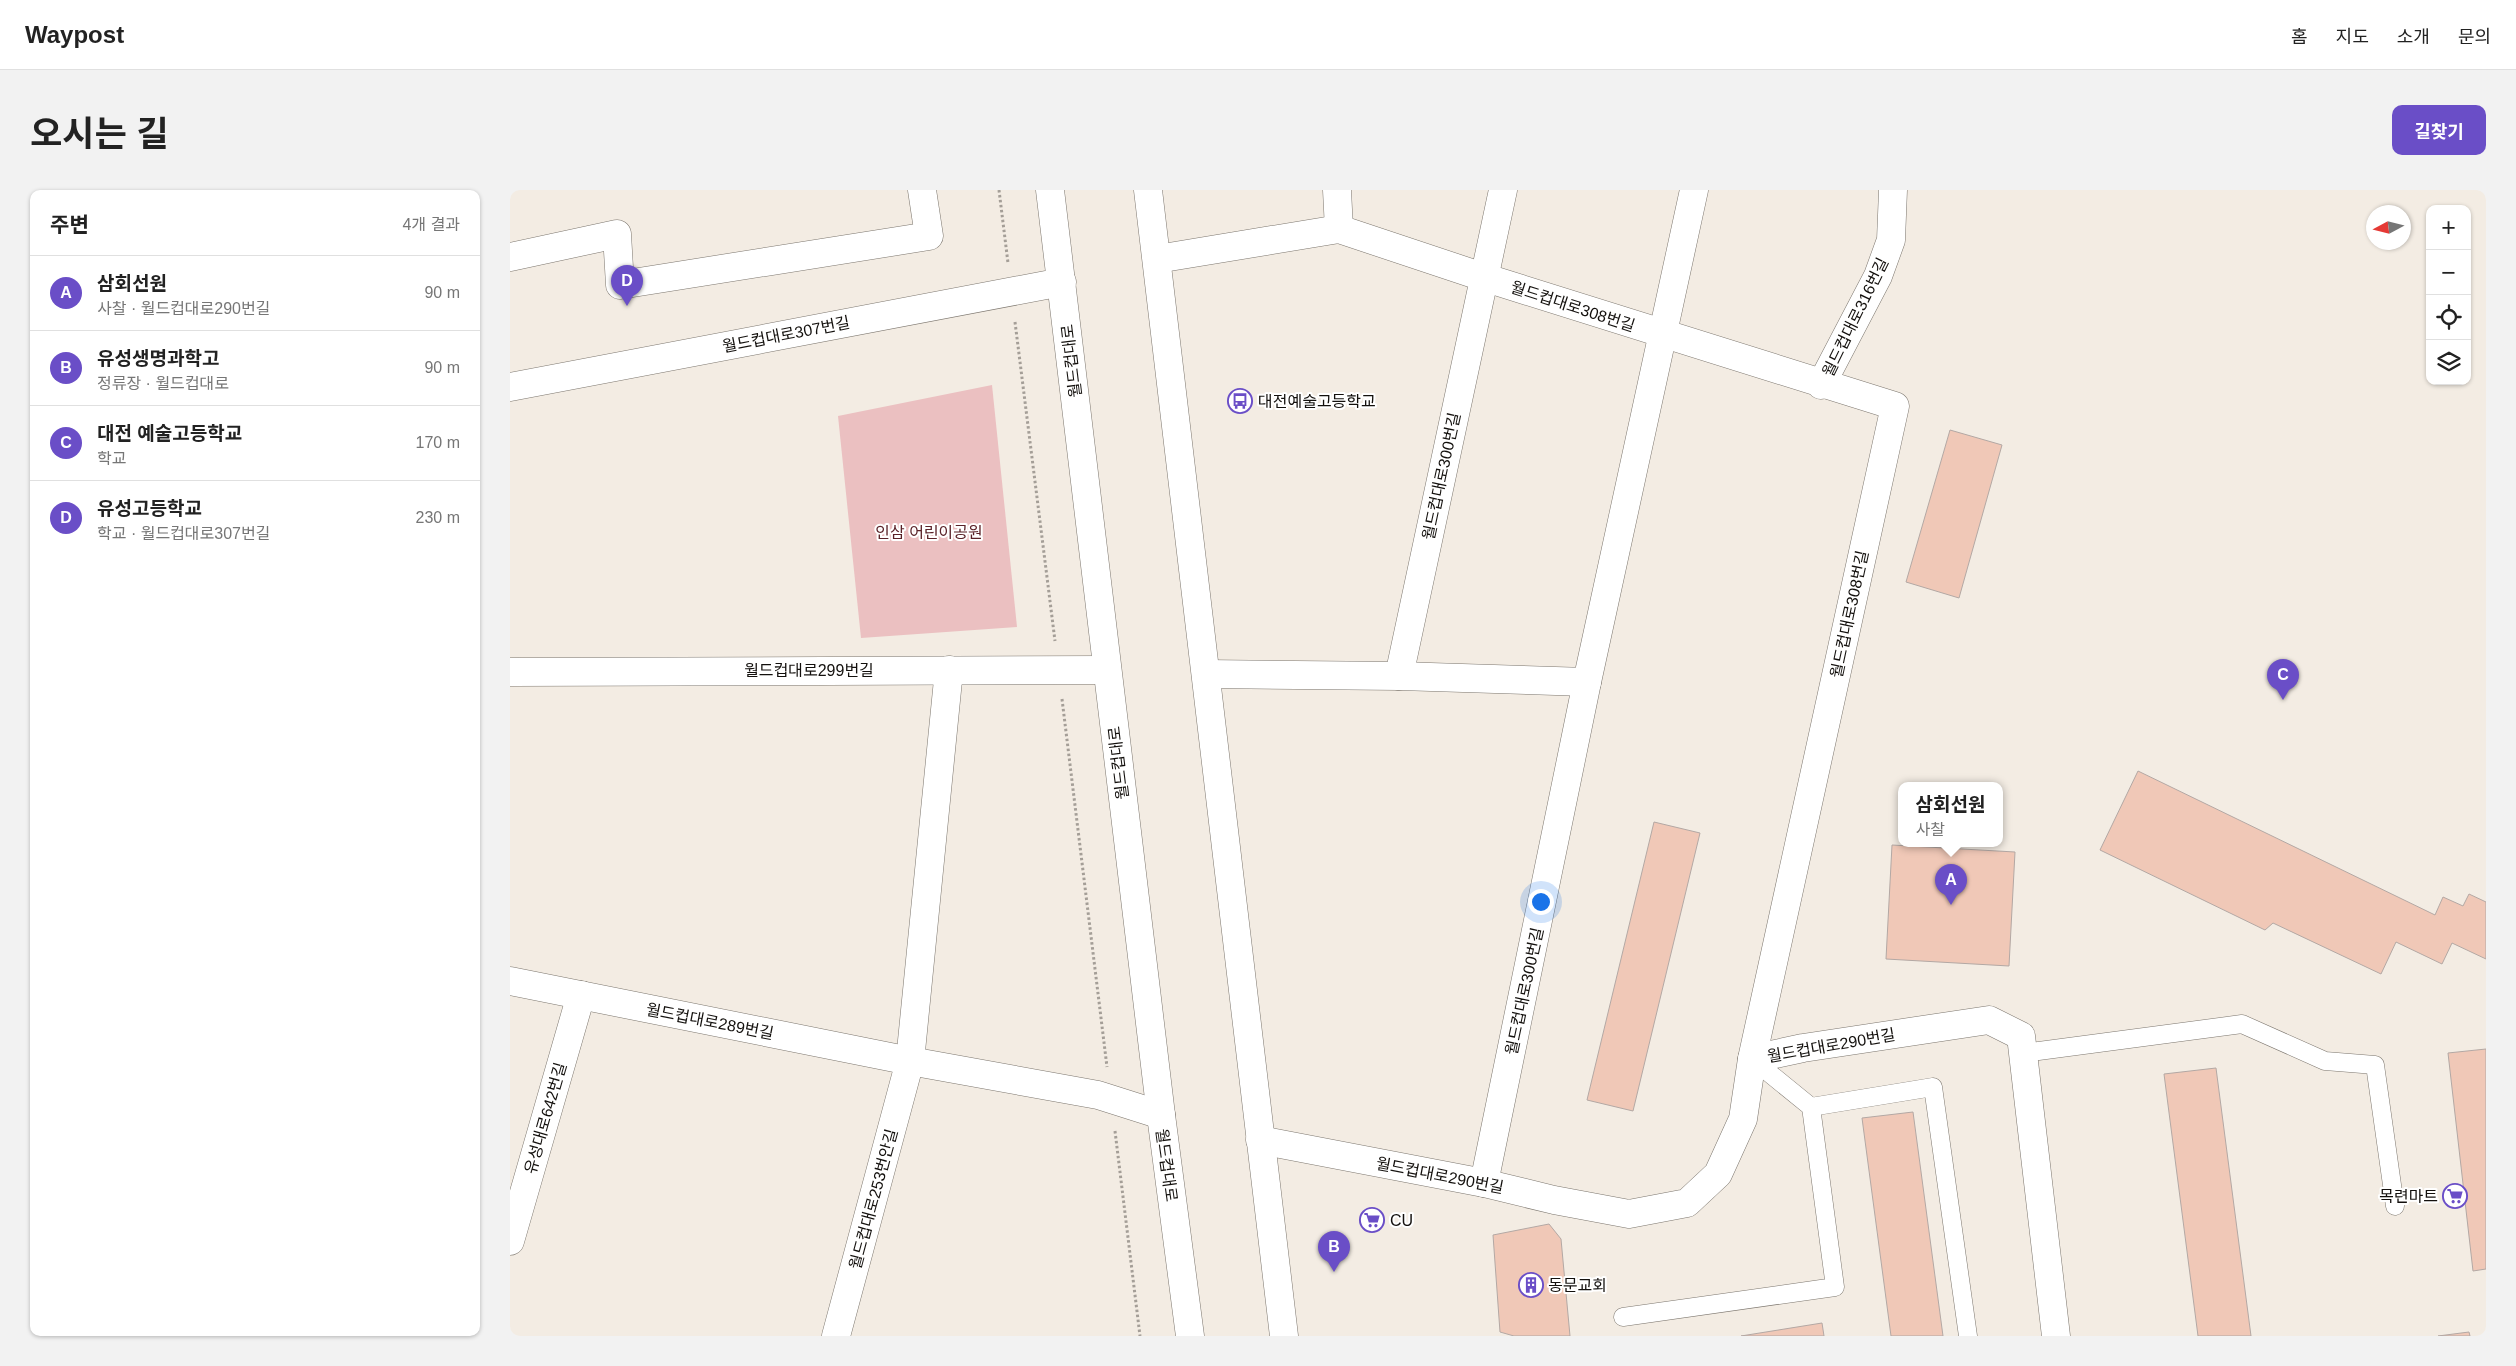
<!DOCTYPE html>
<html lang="ko">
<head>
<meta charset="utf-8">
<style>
	body { margin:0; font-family:Helvetica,"Noto Sans KR",sans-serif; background:#f2f2f2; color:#222 }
	.controls { position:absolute; right:15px; top:15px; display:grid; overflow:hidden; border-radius:10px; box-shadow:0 1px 4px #0004 }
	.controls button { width:45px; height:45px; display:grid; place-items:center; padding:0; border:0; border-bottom:1px solid #e0e0e0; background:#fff; color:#222; font:25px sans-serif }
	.compass { position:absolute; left:1856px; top:15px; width:45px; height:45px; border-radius:50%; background:#fff; box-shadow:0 1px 4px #0004; rotate:263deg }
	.you { position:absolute; left:1030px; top:711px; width:18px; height:18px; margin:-12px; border:4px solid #fff; border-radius:50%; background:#1a73e8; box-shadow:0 0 0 8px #1a73e833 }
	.badge { display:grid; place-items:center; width:32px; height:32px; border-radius:50%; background:#6a4ec7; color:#fff; font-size:16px; font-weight:700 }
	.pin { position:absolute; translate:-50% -41px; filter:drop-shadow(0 1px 2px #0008) }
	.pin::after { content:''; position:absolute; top:26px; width:18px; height:15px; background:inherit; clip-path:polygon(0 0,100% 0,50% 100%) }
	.popup { position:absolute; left:1388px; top:592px; width:105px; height:65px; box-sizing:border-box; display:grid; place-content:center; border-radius:10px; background:#fff; filter:drop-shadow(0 1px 4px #0005); font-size:16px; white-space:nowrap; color:#767676 }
	.popup b { font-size:19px; color:#222 }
	.popup::after { content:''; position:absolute; left:50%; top:100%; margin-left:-10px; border:10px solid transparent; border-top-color:#fff }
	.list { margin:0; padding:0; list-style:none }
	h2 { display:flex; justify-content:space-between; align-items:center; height:65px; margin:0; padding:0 20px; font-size:21px }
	h2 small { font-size:16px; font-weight:400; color:#767676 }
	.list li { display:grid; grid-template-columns:32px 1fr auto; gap:15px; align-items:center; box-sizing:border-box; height:75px; padding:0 20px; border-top:1px solid #e0e0e0 }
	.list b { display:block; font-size:19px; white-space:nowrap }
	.list p { margin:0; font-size:16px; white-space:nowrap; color:#767676 }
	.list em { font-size:16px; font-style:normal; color:#767676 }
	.icon { flex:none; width:28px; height:28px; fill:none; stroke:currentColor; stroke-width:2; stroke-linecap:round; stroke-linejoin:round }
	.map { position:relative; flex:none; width:1976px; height:1146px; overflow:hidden; border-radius:10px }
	header { display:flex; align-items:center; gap:30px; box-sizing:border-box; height:70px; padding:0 25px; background:#fff; border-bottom:1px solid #e0e0e0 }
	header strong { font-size:24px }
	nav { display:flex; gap:28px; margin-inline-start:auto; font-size:18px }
	.intro { display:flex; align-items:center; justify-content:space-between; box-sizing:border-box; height:120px; padding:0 30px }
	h1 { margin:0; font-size:35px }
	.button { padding:12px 22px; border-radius:10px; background:#6a4ec7; color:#fff; font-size:18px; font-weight:700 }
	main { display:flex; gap:30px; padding:0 30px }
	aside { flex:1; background:#fff; border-radius:10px; box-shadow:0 1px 4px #0004 }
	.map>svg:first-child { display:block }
</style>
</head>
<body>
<header>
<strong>Waypost</strong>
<nav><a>홈</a><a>지도</a><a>소개</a><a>문의</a></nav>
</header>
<div class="intro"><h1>오시는 길</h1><a class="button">길찾기</a></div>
<main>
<aside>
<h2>주변<small>4개 결과</small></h2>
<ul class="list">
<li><span class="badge">A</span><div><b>삼회선원</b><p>사찰 · 월드컵대로290번길</p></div><em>90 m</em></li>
<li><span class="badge">B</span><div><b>유성생명과학고</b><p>정류장 · 월드컵대로</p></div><em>90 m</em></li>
<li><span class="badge">C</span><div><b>대전 예술고등학교</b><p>학교</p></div><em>170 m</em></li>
<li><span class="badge">D</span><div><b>유성고등학교</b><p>학교 · 월드컵대로307번길</p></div><em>230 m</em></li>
</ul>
</aside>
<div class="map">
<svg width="1976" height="1146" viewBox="0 0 1976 1146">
	<rect width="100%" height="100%" fill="#f3ece3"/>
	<path fill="#ebc0c1" d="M 482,195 L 507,437 L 351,448 L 328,226 Z"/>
	<g fill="#f0c8b7" stroke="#b3a8a4">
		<path d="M 1440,240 L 1492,255 L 1449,408 L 1396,392 Z"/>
		<path d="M 1628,581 L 1925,725 L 1933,707 L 1953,716 L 1959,704 L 1976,712 L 1976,769 L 1942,753 L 1932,774 L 1886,752 L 1871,784 L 1763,733 L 1755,740 L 1590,660 Z"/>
		<path d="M 1144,632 L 1190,643 L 1123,921 L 1077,910 Z"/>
		<path d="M 1382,655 L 1505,662 L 1499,776 L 1376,769 Z"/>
		<path d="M 1976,859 L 1976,1079 L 1963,1081 L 1938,863 Z"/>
		<path d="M 1706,878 L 1741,1146 L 1688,1146 L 1654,884 Z"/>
		<path d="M 1403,922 L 1433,1146 L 1381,1146 L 1352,928 Z"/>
		<path d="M 1039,1034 L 1051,1049 L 1060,1146 L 1004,1146 L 990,1142 L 983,1045 Z"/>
		<path d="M 1312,1133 L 1314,1146 L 1231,1146 Z"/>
		<path d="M 1959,1142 L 1960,1146 L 1928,1146 Z"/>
	</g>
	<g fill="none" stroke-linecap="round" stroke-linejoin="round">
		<defs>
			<g id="service">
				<path d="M 1513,863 L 1732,834 L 1815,871 L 1865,875 L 1885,1016"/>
				<path d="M 1301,917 L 1423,897 L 1458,1146"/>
				<path d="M 1113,1127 L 1325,1097 L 1301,917 L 1242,869"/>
			</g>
			<g id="minor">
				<path d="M 827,0 L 829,39"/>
				<path d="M 0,67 L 107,44 L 110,95 L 419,46 L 412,0"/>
				<path d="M 647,69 L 829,39 L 973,87 L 1385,216 L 1242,869"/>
				<path d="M 1311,195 L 1368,86 L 1381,50 L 1383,0"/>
				<path d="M 0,197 L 552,92"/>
				<path d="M 0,482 L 597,480"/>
				<path d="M 696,484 L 889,486 L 1077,492"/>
				<path d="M 889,486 L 993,0"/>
				<path d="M 0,791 L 400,871 L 588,905 L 651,925"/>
				<path d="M 750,950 L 974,993 L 1044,1010 L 1119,1024 L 1177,1013 L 1208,984 L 1233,929 L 1242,869 L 1293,858 L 1479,830 L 1511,846 L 1546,1146"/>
				<path d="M 974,993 L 1077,492 L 1184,0"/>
				<path d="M 0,1051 L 71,805"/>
				<path d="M 326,1146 L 400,871 L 439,480"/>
			</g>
			<g id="tertiary">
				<path d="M 540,0 L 651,925 L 680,1146"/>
				<path d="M 638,0 L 774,1146"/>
			</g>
		</defs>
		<use href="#service" stroke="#7c766e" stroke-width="19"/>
		<use href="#minor" stroke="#7c766e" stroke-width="29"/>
		<use href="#tertiary" stroke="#7c766e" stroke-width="29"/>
		<g stroke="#a49e97" stroke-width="3" stroke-dasharray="2.5 2.5" stroke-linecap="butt">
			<path d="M 489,0 L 498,73"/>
			<path d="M 505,132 L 545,451"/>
			<path d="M 552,509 L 597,877"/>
			<path d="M 605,941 L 630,1146"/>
		</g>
		<use href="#service" stroke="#fff" stroke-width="18"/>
		<use href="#minor" stroke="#fff" stroke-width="28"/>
		<use href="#tertiary" stroke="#fff" stroke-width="28"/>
	</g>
	<defs>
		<symbol id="bus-ring" viewBox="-11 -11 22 22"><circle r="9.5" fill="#fff" stroke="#6a4ec7" stroke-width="1.5"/><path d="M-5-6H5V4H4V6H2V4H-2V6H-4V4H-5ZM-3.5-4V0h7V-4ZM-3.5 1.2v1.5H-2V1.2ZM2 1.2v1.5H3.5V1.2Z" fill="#6a4ec7"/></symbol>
		<symbol id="supermarket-ring" viewBox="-11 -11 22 22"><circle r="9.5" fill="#fff" stroke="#6a4ec7" stroke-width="1.5"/><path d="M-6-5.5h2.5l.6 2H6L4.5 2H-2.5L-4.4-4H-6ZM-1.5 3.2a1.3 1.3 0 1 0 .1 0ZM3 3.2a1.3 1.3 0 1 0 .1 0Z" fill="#6a4ec7"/></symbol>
		<symbol id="building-ring" viewBox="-11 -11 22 22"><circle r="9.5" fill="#fff" stroke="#6a4ec7" stroke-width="1.5"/><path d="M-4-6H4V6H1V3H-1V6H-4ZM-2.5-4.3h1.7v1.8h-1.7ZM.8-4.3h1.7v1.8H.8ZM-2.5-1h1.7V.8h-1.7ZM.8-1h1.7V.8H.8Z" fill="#6a4ec7"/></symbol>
	</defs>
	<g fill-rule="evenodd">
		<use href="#bus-ring" x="716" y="197" width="28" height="28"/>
		<use href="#supermarket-ring" x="1931" y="992" width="28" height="28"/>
		<use href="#supermarket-ring" x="848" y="1016" width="28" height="28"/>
		<use href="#building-ring" x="1007" y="1081" width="28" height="28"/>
	</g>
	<g text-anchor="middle" stroke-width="4" stroke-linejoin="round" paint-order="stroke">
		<g font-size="16" fill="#13100d" stroke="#fff">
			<text transform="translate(1063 116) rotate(18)" y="6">월드컵대로308번길</text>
			<text transform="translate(1345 127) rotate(-64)" y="6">월드컵대로316번길</text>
			<text transform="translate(276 144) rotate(-11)" y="6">월드컵대로307번길</text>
			<text transform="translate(561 171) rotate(-97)" y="6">월드컵대로</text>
			<text transform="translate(931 286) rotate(-78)" y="6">월드컵대로300번길</text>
			<text transform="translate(1339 424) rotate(-78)" y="6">월드컵대로308번길</text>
			<text x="299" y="486">월드컵대로299번길</text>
			<text transform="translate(608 573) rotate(-97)" y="6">월드컵대로</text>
			<text transform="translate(1014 801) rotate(-78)" y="6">월드컵대로300번길</text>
			<text transform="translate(200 831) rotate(11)" y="6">월드컵대로289번길</text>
			<text transform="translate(1321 855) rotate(-10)" y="6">월드컵대로290번길</text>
			<text transform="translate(35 928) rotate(-74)" y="6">유성대로642번길</text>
			<text transform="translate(657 975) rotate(82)" y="6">월드컵대로</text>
			<text transform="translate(930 985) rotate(11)" y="6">월드컵대로290번길</text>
			<text transform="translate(363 1009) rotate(-75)" y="6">월드컵대로253번안길</text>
		</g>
		<g font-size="16" fill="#13100d" stroke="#fff" text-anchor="start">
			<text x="748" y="217">대전예술고등학교</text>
			<text x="1928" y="1012" text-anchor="end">목련마트</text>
			<text x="880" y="1036">CU</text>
			<text x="1038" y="1101">동문교회</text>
		</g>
		<g font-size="16" fill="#5a2228" stroke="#fff">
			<text x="419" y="348">인삼 어린이공원</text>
		</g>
	</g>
</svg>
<div class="controls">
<button>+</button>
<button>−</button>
<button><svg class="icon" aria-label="locate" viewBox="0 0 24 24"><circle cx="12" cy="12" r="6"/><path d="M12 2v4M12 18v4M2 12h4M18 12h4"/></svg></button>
<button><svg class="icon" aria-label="layers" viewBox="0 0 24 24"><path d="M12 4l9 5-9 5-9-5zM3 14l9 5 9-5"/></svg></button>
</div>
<svg class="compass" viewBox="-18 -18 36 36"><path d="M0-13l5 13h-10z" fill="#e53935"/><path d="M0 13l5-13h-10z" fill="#767676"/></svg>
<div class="you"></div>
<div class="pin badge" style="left:1441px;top:715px">A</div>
<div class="popup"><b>삼회선원</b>사찰</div>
<div class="pin badge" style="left:824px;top:1082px">B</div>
<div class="pin badge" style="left:1773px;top:510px">C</div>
<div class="pin badge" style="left:117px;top:116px">D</div>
</div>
</main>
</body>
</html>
